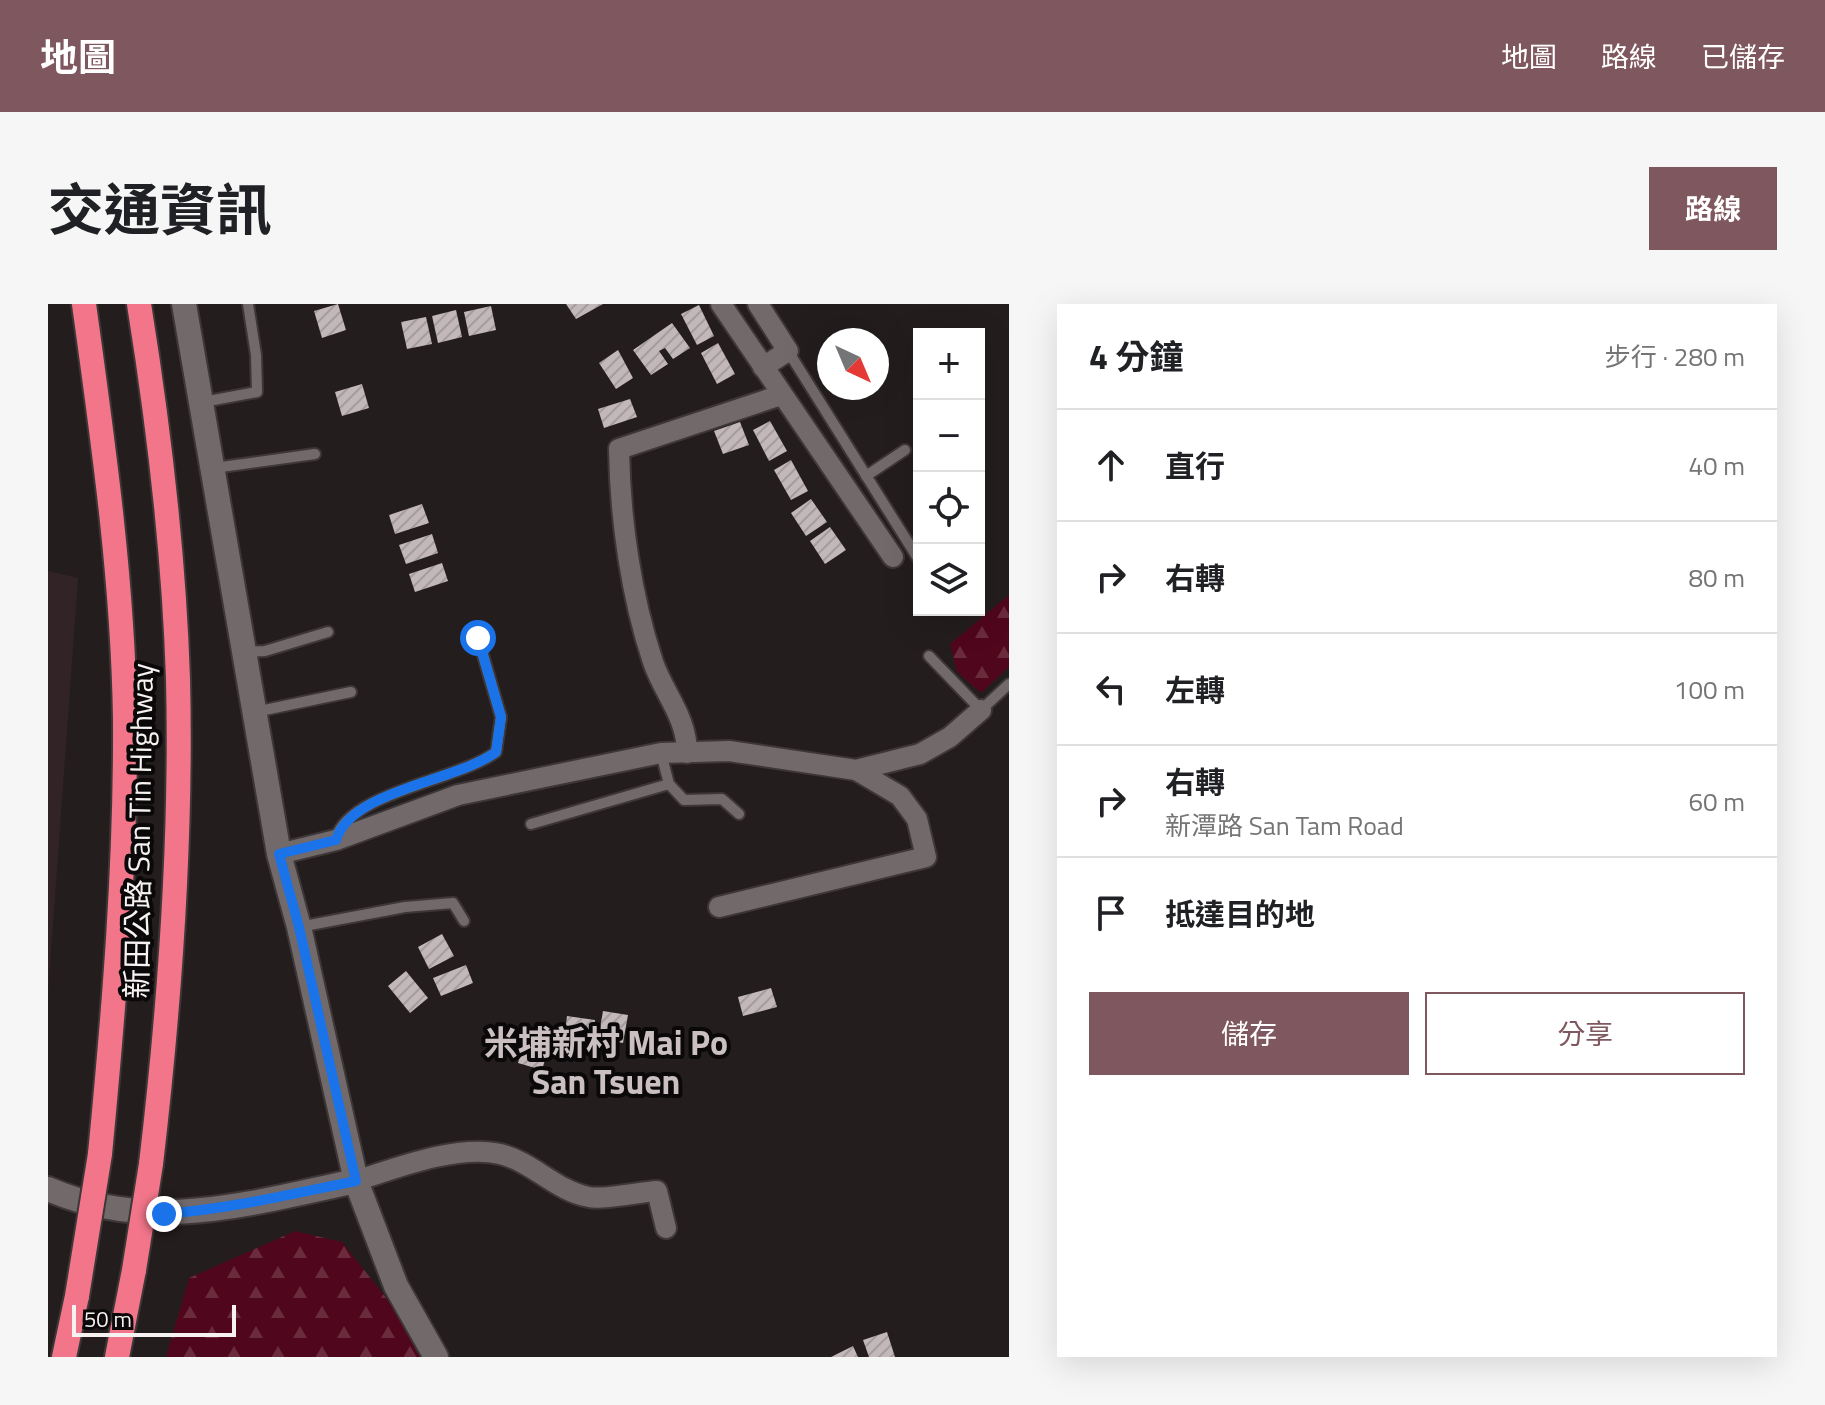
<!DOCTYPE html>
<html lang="zh-TW">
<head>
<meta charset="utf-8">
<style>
	body { margin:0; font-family:"Titillium Web","Noto Sans TC",sans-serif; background:#f6f6f6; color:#202124 }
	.controls { position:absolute; right:24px; top:24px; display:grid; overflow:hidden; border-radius:0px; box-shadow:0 8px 32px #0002 }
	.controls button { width:72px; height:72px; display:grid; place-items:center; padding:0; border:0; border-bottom:2px solid #e0e0e0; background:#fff; color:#202124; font:40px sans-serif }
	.compass { position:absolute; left:769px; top:24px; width:72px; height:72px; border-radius:50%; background:#fff; box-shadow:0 8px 32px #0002; rotate:136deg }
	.scale { position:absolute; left:24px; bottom:20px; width:164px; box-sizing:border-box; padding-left:8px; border:4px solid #f7f2f2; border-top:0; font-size:22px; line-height:28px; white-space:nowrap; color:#f7f2f2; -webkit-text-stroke:6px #0b0809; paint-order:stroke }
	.stop { position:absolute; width:24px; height:24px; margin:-18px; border:6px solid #1a73e8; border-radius:50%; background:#fff }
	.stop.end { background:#1a73e8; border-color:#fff; box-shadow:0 2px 8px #0008 }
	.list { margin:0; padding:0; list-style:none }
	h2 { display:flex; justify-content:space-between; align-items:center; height:104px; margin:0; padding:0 32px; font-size:34px }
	h2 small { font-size:26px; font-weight:400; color:#757577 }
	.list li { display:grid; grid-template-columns:52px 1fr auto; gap:24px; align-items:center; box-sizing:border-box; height:112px; padding:0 32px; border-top:2px solid #e0e0e0 }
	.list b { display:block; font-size:30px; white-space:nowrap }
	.list p { margin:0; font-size:26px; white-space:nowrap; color:#757577 }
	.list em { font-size:26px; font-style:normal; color:#757577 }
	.actions { display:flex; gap:16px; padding:24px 32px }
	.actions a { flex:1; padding:18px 0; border:2px solid #7f575e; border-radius:0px; text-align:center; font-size:28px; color:#7f575e }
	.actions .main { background:#7f575e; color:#fff }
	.icon { flex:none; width:44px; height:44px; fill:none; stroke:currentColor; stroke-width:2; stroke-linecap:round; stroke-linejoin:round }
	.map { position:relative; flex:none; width:961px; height:1053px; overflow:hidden; border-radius:0px }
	header { display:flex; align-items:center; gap:48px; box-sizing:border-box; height:112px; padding:0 40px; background:#7f575e; color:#fff }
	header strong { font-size:38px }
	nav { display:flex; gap:44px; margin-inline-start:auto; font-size:28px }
	.intro { display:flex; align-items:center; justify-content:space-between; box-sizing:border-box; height:192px; padding:0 48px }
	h1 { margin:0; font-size:56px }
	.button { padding:20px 36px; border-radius:0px; background:#7f575e; color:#fff; font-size:28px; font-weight:700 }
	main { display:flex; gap:48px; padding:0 48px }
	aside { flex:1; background:#fff; border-radius:0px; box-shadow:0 8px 32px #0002 }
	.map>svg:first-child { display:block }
</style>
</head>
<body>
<header>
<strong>地圖</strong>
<nav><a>地圖</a><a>路線</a><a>已儲存</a></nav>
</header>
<div class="intro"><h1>交通資訊</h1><a class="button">路線</a></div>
<main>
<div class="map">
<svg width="961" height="1053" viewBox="0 0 961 1053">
	<defs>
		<pattern id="forest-firs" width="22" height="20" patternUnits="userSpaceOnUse" patternTransform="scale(2)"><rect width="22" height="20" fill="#50061c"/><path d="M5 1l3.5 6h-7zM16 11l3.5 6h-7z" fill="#6a2b3d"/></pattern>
		<pattern id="building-hatch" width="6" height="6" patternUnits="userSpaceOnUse" patternTransform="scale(2)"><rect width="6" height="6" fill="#c2b8b9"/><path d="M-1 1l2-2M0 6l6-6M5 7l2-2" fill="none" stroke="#a49c9d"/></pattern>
	</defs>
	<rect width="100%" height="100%" fill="#241d1e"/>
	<path fill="#322426" d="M 0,267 L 30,274 L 0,688 Z"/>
	<g fill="url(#forest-firs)">
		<path d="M 961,291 L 961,363 L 933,389 L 909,368 L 902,340 Z"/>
		<path d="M 247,927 L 294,938 L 358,1019 L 375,1053 L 118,1053 L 141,974 Z"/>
	</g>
	<g fill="url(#building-hatch)">
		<path d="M 290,0 L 298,26 L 274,34 L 266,7 Z"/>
		<path d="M 518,0 L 555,0 L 528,15 Z"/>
		<path d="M 651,1 L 666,32 L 649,41 L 633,10 Z"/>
		<path d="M 443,2 L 448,26 L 421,32 L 416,8 Z"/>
		<path d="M 408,6 L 414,33 L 390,39 L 384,12 Z"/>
		<path d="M 378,13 L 384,40 L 359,45 L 353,18 Z"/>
		<path d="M 624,19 L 642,44 L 625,55 L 617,44 L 611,47 L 620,60 L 603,71 L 585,46 Z"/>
		<path d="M 670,39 L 687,70 L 669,80 L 653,49 Z"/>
		<path d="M 570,46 L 585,74 L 568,85 L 551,59 Z"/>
		<path d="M 314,80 L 321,104 L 294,112 L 287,88 Z"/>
		<path d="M 582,95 L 589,113 L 556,124 L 550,105 Z"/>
		<path d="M 722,117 L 739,147 L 721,157 L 705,126 Z"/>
		<path d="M 692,118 L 701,141 L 675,150 L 666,127 Z"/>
		<path d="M 743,156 L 760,187 L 743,196 L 726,166 Z"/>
		<path d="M 763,195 L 779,218 L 758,232 L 743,209 Z"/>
		<path d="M 374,200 L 381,219 L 347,230 L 341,211 Z"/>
		<path d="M 782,223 L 798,246 L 777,260 L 762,237 Z"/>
		<path d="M 384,230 L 390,249 L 358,260 L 351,241 Z"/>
		<path d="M 394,259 L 400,277 L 367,288 L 361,270 Z"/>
		<path d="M 394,630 L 406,652 L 381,665 L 370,643 Z"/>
		<path d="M 418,661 L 425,679 L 393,692 L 385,674 Z"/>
		<path d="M 358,667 L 380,694 L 362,709 L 340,682 Z"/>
		<path d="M 723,684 L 729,703 L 695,712 L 690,693 Z"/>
		<path d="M 555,707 L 580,711 L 575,739 L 550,735 Z"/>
		<path d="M 519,712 L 547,716 L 544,741 L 516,737 Z"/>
		<path d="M 478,732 L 502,739 L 494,766 L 470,759 Z"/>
		<path d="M 839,1028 L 847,1053 L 821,1053 L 815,1036 Z"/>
		<path d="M 805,1042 L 810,1053 L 783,1053 Z"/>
	</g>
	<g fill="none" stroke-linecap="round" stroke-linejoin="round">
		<defs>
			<g id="service">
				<path d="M 740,47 L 871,256"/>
				<path d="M 155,98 L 209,88 L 208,51 L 200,0"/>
				<path d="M 166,164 L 267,150"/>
				<path d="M 818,172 L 857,146"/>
				<path d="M 197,348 L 217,347 L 280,328"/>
				<path d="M 881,352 L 933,406 L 961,380"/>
				<path d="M 207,408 L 303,388"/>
				<path d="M 613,449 L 621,480 L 636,496 L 674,495 L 691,510"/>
				<path d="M 483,520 L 621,480"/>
				<path d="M 288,534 C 302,488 411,476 448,448 L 453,413 L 430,334"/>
				<path d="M 251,623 L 357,603 L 405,599 L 416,617"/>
			</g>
			<g id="minor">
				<path d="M 673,0 L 845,253"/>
				<path d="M 710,0 L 740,47 L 715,63"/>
				<path d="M 639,449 C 639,413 616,390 605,358 C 583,292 572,214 571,145 L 733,91"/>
				<path d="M 231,550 L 288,536 L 410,491 L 613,449 L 681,447 L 808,466 L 872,450 L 902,433 L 933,406"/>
				<path d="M 671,603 L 878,553 L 869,515 L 852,492 L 808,466"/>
				<path d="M 308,877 C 348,864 410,840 452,850 C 485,858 508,887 541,893 C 555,896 592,888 609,887 L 618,924"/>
			</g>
			<path id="tertiary" d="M 0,885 C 104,930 203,899 308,877"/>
			<path id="secondary" d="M 136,0 L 231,550 L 251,623 L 308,877 L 348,982 L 388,1053"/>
			<g id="motorway">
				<path d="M 36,0 C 55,137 75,277 77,415 C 78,560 66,705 52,850"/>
				<path d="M 91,0 C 111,124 126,249 130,375 C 134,537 122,699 103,860"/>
				<path d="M 16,1053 L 29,992"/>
				<path d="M 69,1053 L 86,966"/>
			</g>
		</defs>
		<use href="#service" stroke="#3d3737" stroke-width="14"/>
		<use href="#minor" stroke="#3d3737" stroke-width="24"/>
		<use href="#tertiary" stroke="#3d3737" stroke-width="28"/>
		<use href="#secondary" stroke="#3d3737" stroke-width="28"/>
		<use href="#motorway" stroke="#3d3737" stroke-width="28"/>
		<use href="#service" stroke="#72696a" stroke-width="10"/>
		<use href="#minor" stroke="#72696a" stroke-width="20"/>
		<use href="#tertiary" stroke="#72696a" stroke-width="24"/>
		<use href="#secondary" stroke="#72696a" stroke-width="24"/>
		<use href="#motorway" stroke="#f2758a" stroke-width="24"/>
		<defs>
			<g id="motorway-bridge">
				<path d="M 86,966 L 103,860"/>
				<path d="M 29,992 L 52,850"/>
			</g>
		</defs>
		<use href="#motorway-bridge" stroke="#3d3737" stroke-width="28" stroke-linecap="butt"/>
		<use href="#motorway-bridge" stroke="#f2758a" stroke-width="24"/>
	</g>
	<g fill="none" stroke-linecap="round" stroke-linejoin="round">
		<path stroke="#1a73e8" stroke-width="10" d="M 116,910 C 181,905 244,890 308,877 L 251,623 L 231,550 L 288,536 C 303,486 409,477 448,448 L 453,413 L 430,334"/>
	</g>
	<g text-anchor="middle" stroke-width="8" stroke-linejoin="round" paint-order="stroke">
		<g font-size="30" fill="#f7f2f2" stroke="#0b0809">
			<text transform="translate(92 527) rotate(-89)" y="10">新田公路 San Tin Highway</text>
		</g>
		<g font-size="34" font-weight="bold" fill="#cac0c1" stroke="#0b0809">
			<text x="558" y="751">米埔新村 Mai Po<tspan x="558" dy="39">San Tsuen</tspan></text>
		</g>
	</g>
</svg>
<div class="controls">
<button>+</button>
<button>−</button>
<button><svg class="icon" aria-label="locate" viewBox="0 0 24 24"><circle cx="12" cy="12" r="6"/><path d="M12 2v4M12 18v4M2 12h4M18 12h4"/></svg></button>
<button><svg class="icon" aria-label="layers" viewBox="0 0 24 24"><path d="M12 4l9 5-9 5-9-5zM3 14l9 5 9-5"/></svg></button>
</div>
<svg class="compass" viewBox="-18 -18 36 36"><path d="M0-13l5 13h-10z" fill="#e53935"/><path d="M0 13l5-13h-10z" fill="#757577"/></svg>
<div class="scale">50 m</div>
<div class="stop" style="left:430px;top:334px"></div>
<div class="stop end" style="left:116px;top:910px"></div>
</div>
<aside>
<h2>4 分鐘<small>步行 · 280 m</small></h2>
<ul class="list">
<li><svg class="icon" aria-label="ahead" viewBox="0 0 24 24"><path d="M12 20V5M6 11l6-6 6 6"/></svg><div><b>直行</b></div><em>40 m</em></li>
<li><svg class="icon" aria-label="right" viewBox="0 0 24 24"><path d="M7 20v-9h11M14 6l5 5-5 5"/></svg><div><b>右轉</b></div><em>80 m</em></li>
<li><svg class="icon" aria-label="left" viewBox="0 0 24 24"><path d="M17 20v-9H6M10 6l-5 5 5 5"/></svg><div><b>左轉</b></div><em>100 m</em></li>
<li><svg class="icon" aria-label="right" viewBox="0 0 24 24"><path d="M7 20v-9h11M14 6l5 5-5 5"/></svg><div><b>右轉</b><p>新潭路 San Tam Road</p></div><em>60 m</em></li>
<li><svg class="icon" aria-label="arrive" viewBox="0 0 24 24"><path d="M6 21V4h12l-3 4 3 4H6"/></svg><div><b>抵達目的地</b></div></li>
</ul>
<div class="actions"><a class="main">儲存</a><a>分享</a></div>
</aside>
</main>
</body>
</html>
